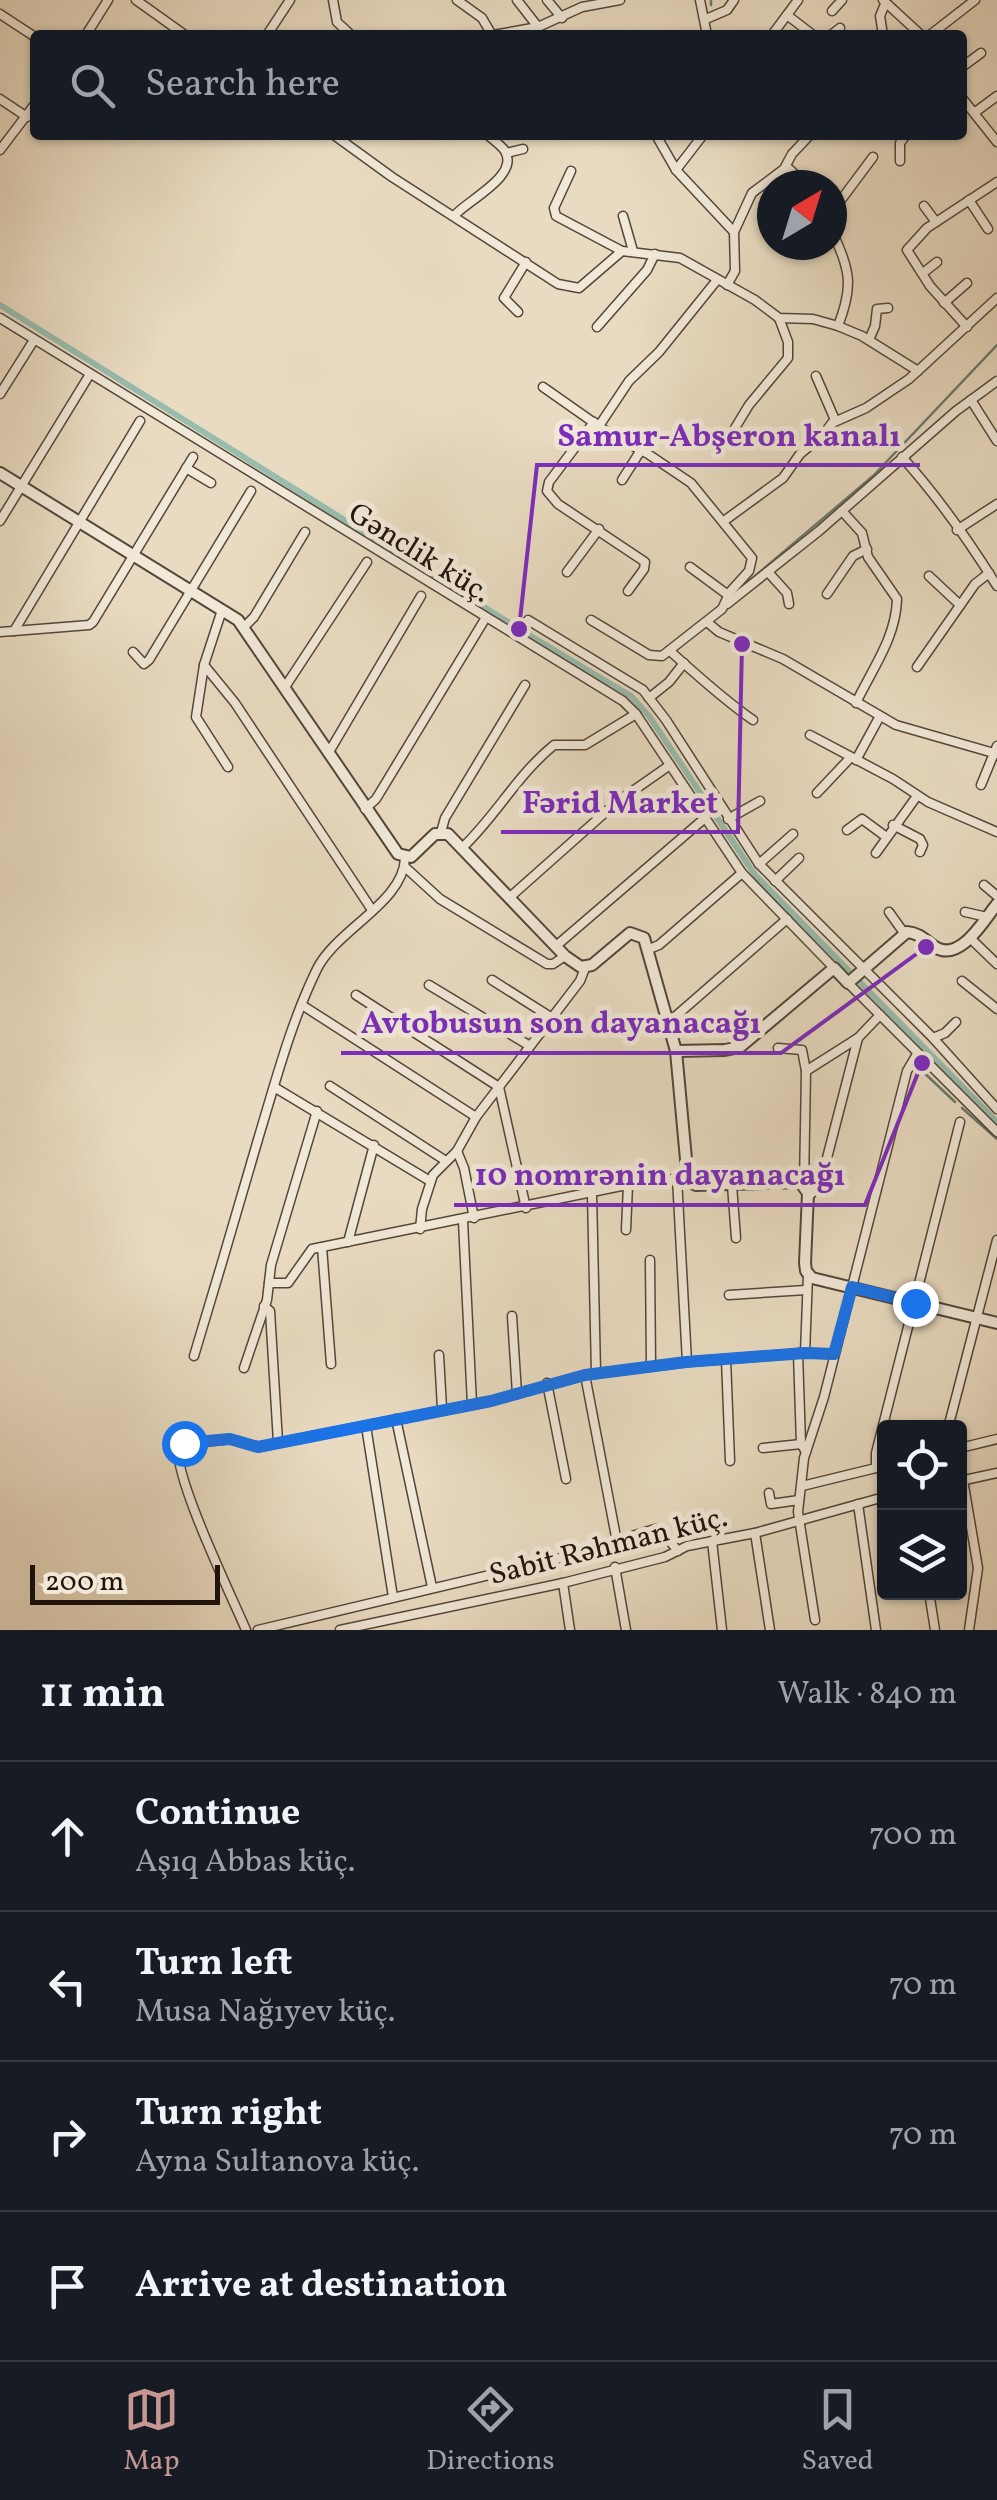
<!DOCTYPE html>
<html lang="en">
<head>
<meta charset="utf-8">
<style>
	body { margin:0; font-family:Vollkorn,serif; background:#20242c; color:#f1f3f6 }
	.controls { position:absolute; right:30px; bottom:30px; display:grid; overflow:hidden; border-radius:10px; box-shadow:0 2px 8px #0004 }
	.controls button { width:90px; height:90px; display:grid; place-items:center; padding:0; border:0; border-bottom:2px solid #363941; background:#171b24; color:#f1f3f6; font:50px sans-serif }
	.compass { position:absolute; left:757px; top:170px; width:90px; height:90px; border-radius:50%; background:#171b24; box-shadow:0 2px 8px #0004; rotate:38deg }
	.scale { position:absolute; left:30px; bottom:25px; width:190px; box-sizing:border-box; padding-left:10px; border:5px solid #21140d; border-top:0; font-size:28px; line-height:35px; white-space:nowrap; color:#21140d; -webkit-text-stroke:8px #f1e8d7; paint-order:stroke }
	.stop { position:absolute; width:30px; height:30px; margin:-22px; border:8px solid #1a73e8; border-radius:50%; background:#fff }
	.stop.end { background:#1a73e8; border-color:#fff; box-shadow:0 2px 10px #0008 }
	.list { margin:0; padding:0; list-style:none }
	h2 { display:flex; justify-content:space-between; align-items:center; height:130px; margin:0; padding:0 40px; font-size:42px }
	h2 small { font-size:32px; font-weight:400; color:#9ea1a6 }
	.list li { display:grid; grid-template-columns:65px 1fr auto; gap:30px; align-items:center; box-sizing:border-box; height:150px; padding:0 40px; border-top:2px solid #363941 }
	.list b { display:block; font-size:38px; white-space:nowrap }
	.list p { margin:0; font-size:32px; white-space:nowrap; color:#9ea1a6 }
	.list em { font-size:32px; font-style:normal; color:#9ea1a6 }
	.icon { flex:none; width:55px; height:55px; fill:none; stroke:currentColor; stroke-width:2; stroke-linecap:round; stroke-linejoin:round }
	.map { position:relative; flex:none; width:997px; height:1630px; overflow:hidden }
	.search { position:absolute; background:#171b24; box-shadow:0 2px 8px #0004; left:30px; right:30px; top:30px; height:110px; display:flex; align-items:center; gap:25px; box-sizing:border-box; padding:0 35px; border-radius:10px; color:#9ea1a6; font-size:38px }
	.sheet { height:730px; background:#171b24 }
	nav { display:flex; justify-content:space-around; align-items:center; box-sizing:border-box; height:140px; border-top:2px solid #363941; background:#171b24; font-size:28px; color:#9ea1a6 }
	nav a { display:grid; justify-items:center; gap:5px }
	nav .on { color:#c59692 }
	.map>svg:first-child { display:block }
</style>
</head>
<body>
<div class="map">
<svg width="997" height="1630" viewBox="0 0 997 1630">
	<rect width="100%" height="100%" fill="#e9dbc1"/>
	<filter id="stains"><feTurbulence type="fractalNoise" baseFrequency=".002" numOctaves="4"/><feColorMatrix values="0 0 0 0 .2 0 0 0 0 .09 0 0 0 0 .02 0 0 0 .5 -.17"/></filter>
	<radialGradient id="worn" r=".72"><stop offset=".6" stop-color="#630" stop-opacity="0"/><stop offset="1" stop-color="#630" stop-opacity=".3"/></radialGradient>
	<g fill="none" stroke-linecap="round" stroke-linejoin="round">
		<g stroke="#68796e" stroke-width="2.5">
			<path d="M 711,0 L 711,5"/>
			<path d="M 734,594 L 873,476 L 997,345"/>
			<path d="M 917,1066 L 955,1102"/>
			<path d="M 962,1108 L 997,1139"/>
		</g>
		<path stroke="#98bcae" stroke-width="6" d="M 0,305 L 519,629 L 631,696 L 649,716 L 755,875 L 997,1122"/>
		<defs>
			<g id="minor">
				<path d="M 136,0 L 185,35"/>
				<path d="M 333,0 L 337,22 L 351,35"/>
				<path d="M 457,0 L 482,18 L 492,35"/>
				<path d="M 517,0 L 538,27"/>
				<path d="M 547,0 L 562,18"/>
				<path d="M 700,0 L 707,35"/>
				<path d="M 883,0 L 921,35"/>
				<path d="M 832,11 L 842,0"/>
				<path d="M 0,14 L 35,37"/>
				<path d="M 787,15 L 813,35"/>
				<path d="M 706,19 L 727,10 L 734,0"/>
				<path d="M 86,35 L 108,0"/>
				<path d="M 267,35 L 290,0"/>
				<path d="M 493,35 L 538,27 L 582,7 L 620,0"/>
				<path d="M 772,35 L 798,0"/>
				<path d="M 831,35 L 840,28"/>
				<path d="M 883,35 L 880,16 L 885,4"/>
				<path d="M 930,35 L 975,0"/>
				<path d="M 962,67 L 981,53"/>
				<path d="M 962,98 L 997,142"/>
				<path d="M 0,99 L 27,117"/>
				<path d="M 974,113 L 997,96"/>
				<path d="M 334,135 L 392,177 L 558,284 L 579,288 L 622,251 L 680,258 L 755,300 L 779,318 L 813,319 L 838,326 L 862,336 L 918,371"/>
				<path d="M 656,135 L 676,170 L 734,232"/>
				<path d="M 0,150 L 35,104"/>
				<path d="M 506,153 L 523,149"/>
				<path d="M 900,161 L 900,143 L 906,135"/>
				<path d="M 786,166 L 806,185"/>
				<path d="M 676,170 L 703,135"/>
				<path d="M 571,171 L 554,208 L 556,216 L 622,251"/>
				<path d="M 969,200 L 988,229"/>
				<path d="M 924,206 L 936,222"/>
				<path d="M 832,212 L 873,157"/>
				<path d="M 454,216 C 466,201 520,176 505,151 C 501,145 493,140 488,135"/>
				<path d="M 623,216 L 633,251"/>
				<path d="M 832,231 C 850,271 854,285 838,326"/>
				<path d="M 923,273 L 937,262"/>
				<path d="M 727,285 L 735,271 L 734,232 L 752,193 L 784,169 L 792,154 L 810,135"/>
				<path d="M 944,303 L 967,283"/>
				<path d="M 518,312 L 504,298 L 526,262"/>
				<path d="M 0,318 L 623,701 L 636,714 L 742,873 L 834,968"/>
				<path d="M 597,327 L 647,270 L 655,254"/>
				<path d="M 967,327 L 930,286 L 907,250 L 927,228 L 997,182"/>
				<path d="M 869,340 L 875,326 L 877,309 L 888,308"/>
				<path d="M 816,376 L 835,420"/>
				<path d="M 543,387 L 610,434 L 648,454 L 691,483 L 752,558 L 749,571 L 730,592 L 722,609 L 662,656 L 649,655 L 591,620"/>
				<path d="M 0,394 L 34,340"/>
				<path d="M 971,400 L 997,441"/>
				<path d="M 594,422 L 549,482 L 547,491 L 558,504 L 645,562 L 644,569 L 628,591"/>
				<path d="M 599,426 L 629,381 L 659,352 L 717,280"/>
				<path d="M 735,428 L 749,405 L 788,358 L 788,342 L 779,318"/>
				<path d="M 902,457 C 938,497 969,541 997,586"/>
				<path d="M 186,468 L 211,483"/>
				<path d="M 622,480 L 641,450"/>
				<path d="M 842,511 L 862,533 L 868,557 L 897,599 C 896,638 872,669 856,703"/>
				<path d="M 0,521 L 90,374"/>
				<path d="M 724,521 L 783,478 L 800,454 L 823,435 L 832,423 L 866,408 L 909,379 L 997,298"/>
				<path d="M 957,530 L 997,504"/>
				<path d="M 690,567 L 728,595"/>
				<path d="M 567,572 L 599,529"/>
				<path d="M 768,572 L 787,593 L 789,604"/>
				<path d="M 929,576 L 960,605"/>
				<path d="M 827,594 L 853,556 L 867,549"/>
				<path d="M 727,604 L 819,531 L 956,411 L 997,381"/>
				<path d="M 222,610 L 204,665 L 235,703 L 372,910"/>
				<path d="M 528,620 L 643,690 L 666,720 L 759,864 L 933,1038 L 997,1109"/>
				<path d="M 707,622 L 719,632 L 783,659 L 896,725 L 997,754"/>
				<path d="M 244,627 L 254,617 L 305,532"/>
				<path d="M 14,631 L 89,625 L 93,622 L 193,457"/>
				<path d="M 0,632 L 14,631 L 140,421"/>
				<path d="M 133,652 L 144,664 L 149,660 L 251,491"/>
				<path d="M 671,652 C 698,676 724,700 753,720"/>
				<path d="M 204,665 L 196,717 L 228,767"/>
				<path d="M 917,667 L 975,584 L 989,573"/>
				<path d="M 285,687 L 367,562"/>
				<path d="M 649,698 L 669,682 L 684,663"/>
				<path d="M 810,735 L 893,779 L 928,802 L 997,832"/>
				<path d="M 329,752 L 421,596"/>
				<path d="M 856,760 L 880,716"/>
				<path d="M 981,785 L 997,746"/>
				<path d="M 817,793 L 851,757"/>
				<path d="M 365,809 L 376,799 L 485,619"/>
				<path d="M 728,819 L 760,801"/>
				<path d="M 893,825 L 920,839 L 923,845 L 920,852"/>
				<path d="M 847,830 L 862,819 L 885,836"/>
				<path d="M 441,832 L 445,818 L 525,685"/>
				<path d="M 462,848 C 496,816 517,775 554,745 L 585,745 L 636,714"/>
				<path d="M 876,853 L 917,796"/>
				<path d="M 759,864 L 793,834"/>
				<path d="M 405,867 L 440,899 L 547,964 L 553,964 L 565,956"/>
				<path d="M 775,881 L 799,858"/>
				<path d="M 984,885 L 997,896"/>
				<path d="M 509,898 L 617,802 L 670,765"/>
				<path d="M 889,912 L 904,933"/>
				<path d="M 965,912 L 987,917"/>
				<path d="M 970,938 L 997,964"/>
				<path d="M 556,946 L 705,818"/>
				<path d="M 649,949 L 659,945 L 742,873"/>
				<path d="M 492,980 L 552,1018"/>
				<path d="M 962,981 L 997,1009"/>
				<path d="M 848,983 L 997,1132"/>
				<path d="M 429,985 L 530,1046"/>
				<path d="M 356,995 L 499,1087 L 526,1208"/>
				<path d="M 302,1005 L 476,1117"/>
				<path d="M 669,1022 L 787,919"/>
				<path d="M 933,1038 L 945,1033 L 956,1022"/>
				<path d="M 778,1048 L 802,1050 L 806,1071"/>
				<path d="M 330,1086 L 446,1161"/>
				<path d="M 274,1087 L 430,1181"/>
				<path d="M 457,1151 L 464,1168 L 474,1218"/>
				<path d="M 677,1178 L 687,1362"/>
				<path d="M 732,1185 L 736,1238"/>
				<path d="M 804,1185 L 806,1071 L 858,1038"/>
				<path d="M 592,1194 L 596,1373"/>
				<path d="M 808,1197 L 820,1185 L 858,1038 L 880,1015"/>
				<path d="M 463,1221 L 472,1404"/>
				<path d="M 420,1229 L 422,1209 L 433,1175 L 457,1151 L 476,1117 L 580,981 L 585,968"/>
				<path d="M 626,1230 L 628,1185"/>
				<path d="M 348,1242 L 374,1145"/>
				<path d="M 322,1247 L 331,1364"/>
				<path d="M 650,1260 L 651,1366"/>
				<path d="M 269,1283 L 288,1283 L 312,1249 L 641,1182 L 686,1178"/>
				<path d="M 729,1295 L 806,1290"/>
				<path d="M 264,1306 L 270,1311 L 278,1442"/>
				<path d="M 512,1316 L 517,1394"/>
				<path d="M 798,1353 L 801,1444 L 806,1452"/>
				<path d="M 805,1353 L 808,1275"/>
				<path d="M 439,1355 L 442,1408"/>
				<path d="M 194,1356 C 216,1283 238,1209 259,1136 C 276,1080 291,1022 317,969 C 336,930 404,902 405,858"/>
				<path d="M 726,1359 L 730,1461"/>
				<path d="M 244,1368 L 267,1300 L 271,1265 L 317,1111"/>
				<path d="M 585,1375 L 617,1542"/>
				<path d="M 547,1383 L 566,1479"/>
				<path d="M 396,1419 L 432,1587"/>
				<path d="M 366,1426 L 393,1597"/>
				<path d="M 948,1428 L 997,1240"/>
				<path d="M 763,1448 L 801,1444"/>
				<path d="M 960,1448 L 997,1439"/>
				<path d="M 876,1468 L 876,1453 L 960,1122"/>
				<path d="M 963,1480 L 978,1568 L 969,1630"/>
				<path d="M 960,1481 L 997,1473"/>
				<path d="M 802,1486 L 884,1466"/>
				<path d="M 769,1493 L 771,1504 L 799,1500"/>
				<path d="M 858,1504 L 876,1630"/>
				<path d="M 755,1533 L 770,1630"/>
				<path d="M 712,1541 L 722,1630"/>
				<path d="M 615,1567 L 626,1630"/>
				<path d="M 563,1583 L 570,1630"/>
				<path d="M 929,1592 L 935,1630"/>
				<path d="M 815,1620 L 798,1512 L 804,1458 L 824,1397 L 907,1071 L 917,1054"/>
				<path d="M 246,1630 C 233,1599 170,1470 179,1445 L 230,1439 L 258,1447 L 491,1401 L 585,1375 L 687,1362 L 805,1353 L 834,1354"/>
				<path d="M 258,1630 L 557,1559 L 655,1529 L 664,1534 L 678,1551"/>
				<path d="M 340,1630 L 563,1583 L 665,1557 L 687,1546 L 755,1533 L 884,1497"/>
			</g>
			<g id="tertiary">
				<path d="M 0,473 L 238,620 L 398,854 L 411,857 L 435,834 L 448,834 L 565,956 L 581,967 L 592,965 L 630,933 L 644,938 L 676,1051 L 688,1181 L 696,1185 L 800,1182 L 808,1193 L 805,1263 L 806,1271 L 812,1278 L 997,1323"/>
				<path d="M 676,1051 L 725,1050 L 740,1047 L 834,968 L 848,983 L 907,932 C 919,933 925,940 935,947 C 960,963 984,920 997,904"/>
			</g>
		</defs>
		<use href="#minor" stroke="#53463a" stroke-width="11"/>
		<use href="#tertiary" stroke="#53463a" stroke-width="14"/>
		<use href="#minor" stroke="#f1e8d7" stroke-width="8"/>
		<use href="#tertiary" stroke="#f1e8d7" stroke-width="10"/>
	</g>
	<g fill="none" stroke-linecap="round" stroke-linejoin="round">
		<path stroke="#1a73e8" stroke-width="12" d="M 184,1443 L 230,1439 L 258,1447 L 491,1401 L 585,1375 L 686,1362 L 805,1353 L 834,1354 L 852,1287 L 915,1303"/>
	</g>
	<g text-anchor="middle" stroke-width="10" stroke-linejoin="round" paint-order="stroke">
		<g font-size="30" fill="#21140d" stroke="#f1e8d7">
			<text transform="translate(420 552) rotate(32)" y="10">Gənclik küç.</text>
			<text transform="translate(608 1545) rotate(-14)" y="10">Sabit Rəhman küç.</text>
		</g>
	</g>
	<path fill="none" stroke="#7b2cbf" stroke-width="4" d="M519 629L537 465H920M742 644L738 832H501M926 947L781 1053H341M922 1063L865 1205H454"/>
	<g fill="#7b2cbf" stroke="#f1e8d7" stroke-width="4">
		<circle cx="519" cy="629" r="10"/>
		<circle cx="742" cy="644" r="10"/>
		<circle cx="926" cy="947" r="10"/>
		<circle cx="922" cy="1063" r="10"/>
	</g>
	<g font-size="32" text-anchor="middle" font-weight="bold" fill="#7b2cbf" stroke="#f1e8d7" stroke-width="10" stroke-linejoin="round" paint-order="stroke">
		<text x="729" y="446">Samur-Abşeron kanalı</text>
		<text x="620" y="813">Fərid Market</text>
		<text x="561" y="1033">Avtobusun son dayanacağı</text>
		<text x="660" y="1185">10 nomrənin dayanacağı</text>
	</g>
	<rect width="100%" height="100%" filter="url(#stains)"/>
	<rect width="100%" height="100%" fill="url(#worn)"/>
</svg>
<div class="controls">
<button><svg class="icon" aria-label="locate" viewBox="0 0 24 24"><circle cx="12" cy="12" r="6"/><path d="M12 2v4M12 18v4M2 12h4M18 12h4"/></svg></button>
<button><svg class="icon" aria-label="layers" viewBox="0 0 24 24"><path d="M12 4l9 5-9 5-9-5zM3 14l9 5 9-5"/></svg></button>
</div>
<svg class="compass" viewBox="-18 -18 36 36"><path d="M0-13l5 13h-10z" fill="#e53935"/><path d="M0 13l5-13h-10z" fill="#9ea1a6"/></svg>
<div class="scale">200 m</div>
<div class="stop" style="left:184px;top:1443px"></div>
<div class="stop end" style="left:915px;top:1303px"></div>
<div class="search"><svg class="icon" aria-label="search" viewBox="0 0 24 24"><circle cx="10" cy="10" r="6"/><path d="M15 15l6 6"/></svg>Search here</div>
</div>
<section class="sheet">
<h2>11 min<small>Walk · 840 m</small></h2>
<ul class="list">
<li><svg class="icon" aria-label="ahead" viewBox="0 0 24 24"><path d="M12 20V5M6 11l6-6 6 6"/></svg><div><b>Continue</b><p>Aşıq Abbas küç.</p></div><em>700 m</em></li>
<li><svg class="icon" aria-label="left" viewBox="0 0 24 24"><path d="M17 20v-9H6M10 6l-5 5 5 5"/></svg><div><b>Turn left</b><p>Musa Nağıyev küç.</p></div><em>70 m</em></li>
<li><svg class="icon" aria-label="right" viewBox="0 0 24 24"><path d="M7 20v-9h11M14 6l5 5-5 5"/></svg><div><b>Turn right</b><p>Ayna Sultanova küç.</p></div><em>70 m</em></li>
<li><svg class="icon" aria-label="arrive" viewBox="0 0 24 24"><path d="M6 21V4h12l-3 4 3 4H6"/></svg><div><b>Arrive at destination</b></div></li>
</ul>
</section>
<nav>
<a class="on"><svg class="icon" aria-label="map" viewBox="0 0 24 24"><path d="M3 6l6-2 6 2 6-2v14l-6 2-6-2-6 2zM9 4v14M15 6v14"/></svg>Map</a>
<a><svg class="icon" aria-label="directions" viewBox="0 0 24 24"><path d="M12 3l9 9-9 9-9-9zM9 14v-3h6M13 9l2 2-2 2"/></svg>Directions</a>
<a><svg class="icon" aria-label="saved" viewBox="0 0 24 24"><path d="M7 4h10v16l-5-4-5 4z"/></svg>Saved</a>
</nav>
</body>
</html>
